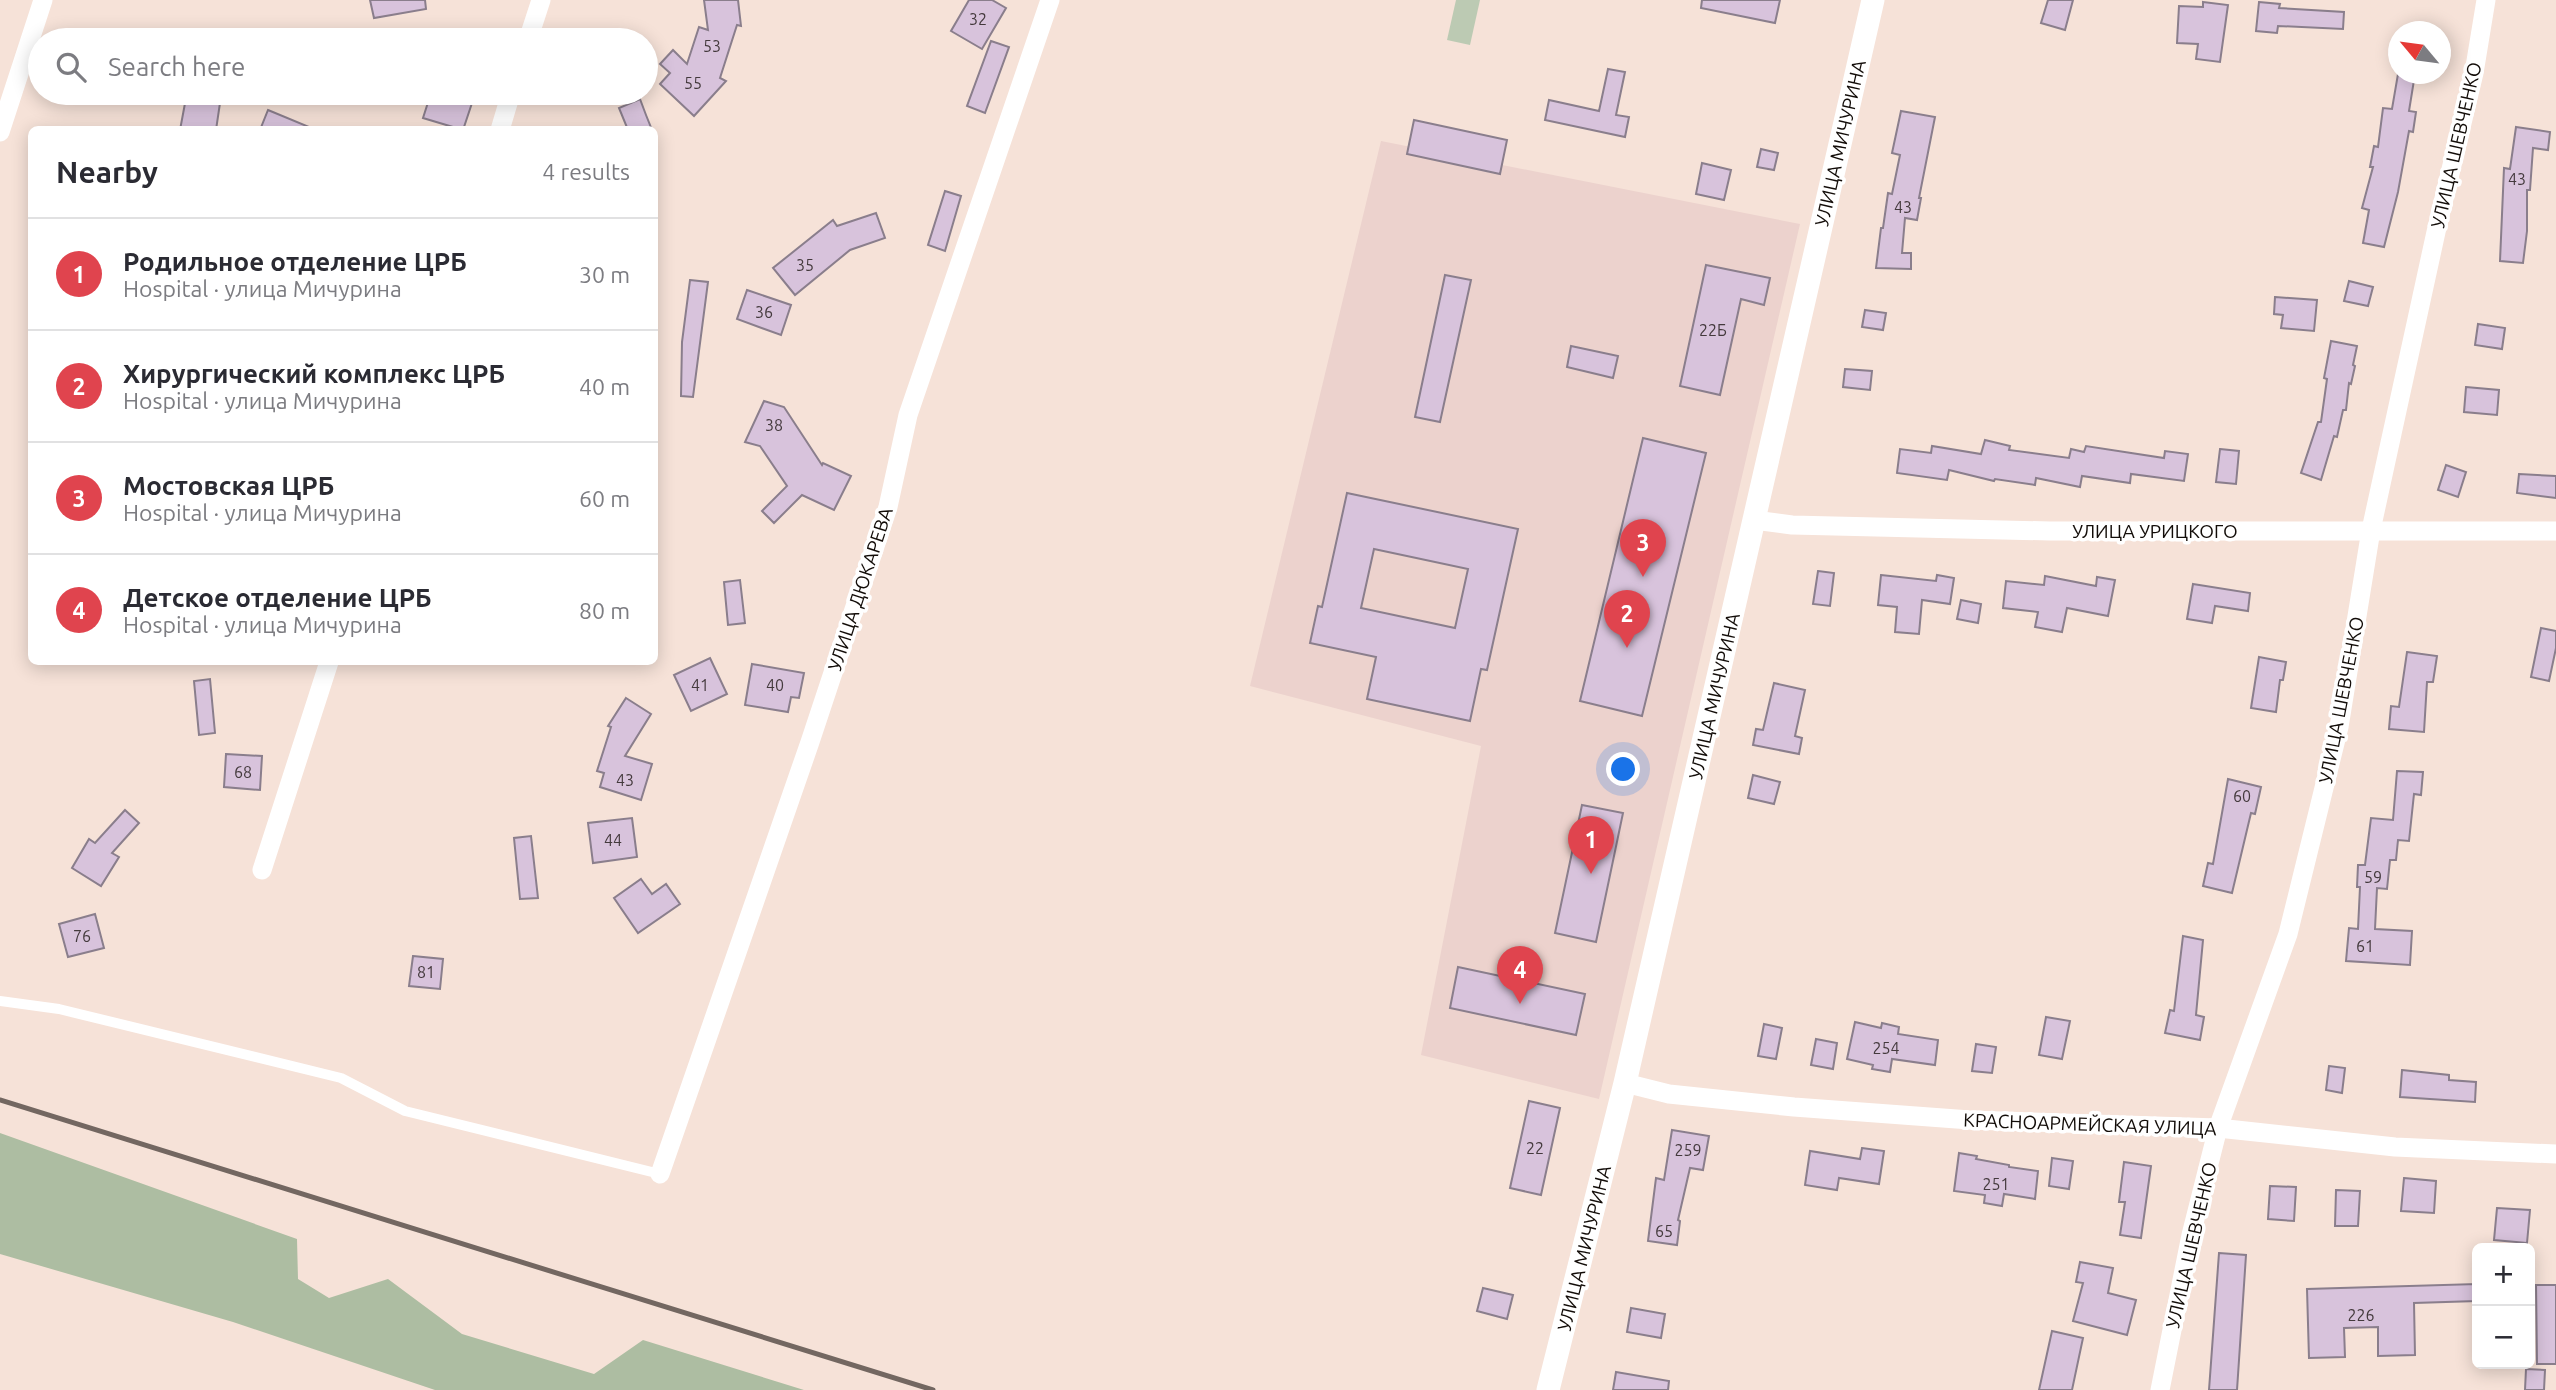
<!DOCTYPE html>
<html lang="en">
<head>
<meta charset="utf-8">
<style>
	body { margin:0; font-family:Ubuntu,sans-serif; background:#f2f2f3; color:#2b2b33 }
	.controls { position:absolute; right:21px; bottom:21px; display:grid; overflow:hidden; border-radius:10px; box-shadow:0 4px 18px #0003 }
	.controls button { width:63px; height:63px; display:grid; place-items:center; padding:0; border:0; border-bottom:2px solid #e1e1e2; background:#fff; color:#2b2b33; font:35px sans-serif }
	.compass { position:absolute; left:2388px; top:21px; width:63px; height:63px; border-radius:50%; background:#fff; box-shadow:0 4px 18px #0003; rotate:299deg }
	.you { position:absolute; left:1624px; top:770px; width:24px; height:24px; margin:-18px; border:5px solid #fff; border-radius:50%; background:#1a73e8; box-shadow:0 0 0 10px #1a73e833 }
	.badge { display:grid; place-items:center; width:46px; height:46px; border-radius:50%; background:#111827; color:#fff; font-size:23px; font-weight:700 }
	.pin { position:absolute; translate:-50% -58px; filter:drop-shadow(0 2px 4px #0008) }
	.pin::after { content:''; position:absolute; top:37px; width:24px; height:21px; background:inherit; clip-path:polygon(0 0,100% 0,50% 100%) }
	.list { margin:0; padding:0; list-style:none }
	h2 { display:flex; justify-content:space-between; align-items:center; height:91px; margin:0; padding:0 28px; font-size:30px }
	h2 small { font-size:23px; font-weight:400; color:#7c7c81 }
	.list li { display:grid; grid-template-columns:46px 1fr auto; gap:21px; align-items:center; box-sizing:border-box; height:112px; padding:0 28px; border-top:2px solid #e1e1e2 }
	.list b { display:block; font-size:26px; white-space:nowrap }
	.list p { margin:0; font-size:23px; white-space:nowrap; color:#7c7c81 }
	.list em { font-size:23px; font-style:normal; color:#7c7c81 }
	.icon { flex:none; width:38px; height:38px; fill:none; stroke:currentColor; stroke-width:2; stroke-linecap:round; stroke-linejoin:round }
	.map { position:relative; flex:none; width:2556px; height:1390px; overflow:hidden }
	.search { position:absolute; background:#fff; box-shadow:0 4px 18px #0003; left:28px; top:28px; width:630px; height:77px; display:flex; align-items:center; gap:18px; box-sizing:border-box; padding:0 24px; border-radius:38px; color:#7c7c81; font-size:26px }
	.panel { position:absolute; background:#fff; box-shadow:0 4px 18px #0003; left:28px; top:126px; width:630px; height:539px; border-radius:10px }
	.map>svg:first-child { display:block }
</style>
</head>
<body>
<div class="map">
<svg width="2556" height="1390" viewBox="0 0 2556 1390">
	<rect width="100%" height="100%" fill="#f6e2d8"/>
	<path fill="#ecd2cd" d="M 1381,141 L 1800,224 L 1599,1099 L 1421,1055 L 1481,746 L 1250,686 Z"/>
	<path fill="#bccab3" d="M 1456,0 L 1480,0 L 1470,45 L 1447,40 Z"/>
	<path fill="#adbda2" d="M 0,1133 L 297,1239 L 298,1279 L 329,1298 L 388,1279 L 462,1334 L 594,1374 L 643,1340 L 804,1390 L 435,1390 L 233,1322 L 0,1254 Z"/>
	<g fill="#d8c3dc" stroke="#8a7e8c" stroke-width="2" fill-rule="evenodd">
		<path d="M 370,0 L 425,0 L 426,9 L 374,18 Z"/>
		<path d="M 704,0 L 738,0 L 741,26 L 737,25 L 720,78 L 726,81 L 694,116 L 660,84 L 670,73 L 660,64 L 673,50 L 687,64 L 699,27 L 708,30 Z"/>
		<path d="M 969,0 L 992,0 L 1006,8 L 982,49 L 951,31 Z"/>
		<path d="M 1702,0 L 1780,0 L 1775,23 L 1701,8 Z"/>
		<path d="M 2048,0 L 2073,0 L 2065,30 L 2041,23 Z"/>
		<path d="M 2203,2 L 2228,5 L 2220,62 L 2196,59 L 2198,44 L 2177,43 L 2179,6 L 2203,7 Z"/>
		<path d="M 2259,2 L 2280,4 L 2279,8 L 2344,12 L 2343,29 L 2278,26 L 2277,33 L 2256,31 Z"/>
		<path d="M 991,41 L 1009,47 L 985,113 L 967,106 Z"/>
		<path d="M 1608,69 L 1625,72 L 1616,115 L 1629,117 L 1625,137 L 1545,120 L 1549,100 L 1599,111 Z"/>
		<path d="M 2398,74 L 2415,74 L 2409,111 L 2416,112 L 2413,132 L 2409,131 L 2398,192 L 2384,247 L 2363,243 L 2369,210 L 2362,208 L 2373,167 L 2370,167 L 2374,146 L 2378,147 L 2383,108 L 2392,109 Z"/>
		<path d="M 431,93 L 451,93 L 473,100 L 463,130 L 423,118 Z"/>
		<path d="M 186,98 L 220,103 L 216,130 L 180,130 Z"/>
		<path d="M 640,99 L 646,115 L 652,130 L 628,130 L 619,108 Z"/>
		<path d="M 268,110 L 314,129 L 313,130 L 260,130 Z"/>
		<path d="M 1901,111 L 1935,117 L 1919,198 L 1921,198 L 1917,220 L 1905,218 L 1902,253 L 1911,253 L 1911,269 L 1876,268 L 1881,228 L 1883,228 L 1888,193 L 1892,194 L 1900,155 L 1892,153 Z"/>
		<path d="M 1414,120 L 1507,140 L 1500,174 L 1407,154 Z"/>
		<path d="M 2516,127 L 2550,132 L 2548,150 L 2533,148 L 2530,190 L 2527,190 L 2527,231 L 2523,263 L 2500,261 L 2504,168 L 2510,169 Z"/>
		<path d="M 1761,149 L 1778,153 L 1774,170 L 1757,167 Z"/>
		<path d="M 1702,163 L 1731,170 L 1724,200 L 1696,194 Z"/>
		<path d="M 945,191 L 961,196 L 945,251 L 928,245 Z"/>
		<path d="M 876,213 L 885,238 L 850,250 L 795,295 L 773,268 L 833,220 L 837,226 Z"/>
		<path d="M 1706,265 L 1770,278 L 1764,305 L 1741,299 L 1720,395 L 1680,386 Z"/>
		<path d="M 1445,275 L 1471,280 L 1440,422 L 1415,417 Z"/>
		<path d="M 690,280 L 708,282 L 693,397 L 681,396 L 682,342 Z"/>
		<path d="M 2349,281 L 2373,287 L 2368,306 L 2344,301 Z"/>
		<path d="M 747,290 L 791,305 L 781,335 L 737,319 Z"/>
		<path d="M 2275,297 L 2317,300 L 2314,331 L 2281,328 L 2283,315 L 2274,314 Z"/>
		<path d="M 1865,310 L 1886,313 L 1883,330 L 1862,327 Z"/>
		<path d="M 2478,324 L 2505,328 L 2502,349 L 2475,345 Z"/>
		<path d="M 2331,341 L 2357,346 L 2353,365 L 2355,366 L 2351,384 L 2349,383 L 2346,410 L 2343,410 L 2337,437 L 2334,436 L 2321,480 L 2301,473 L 2318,422 L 2321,422 L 2327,379 L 2324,378 Z"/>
		<path d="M 1571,346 L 1618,356 L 1613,378 L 1567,367 Z"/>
		<path d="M 1845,369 L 1872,371 L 1870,390 L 1843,387 Z"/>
		<path d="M 2466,387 L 2499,390 L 2497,415 L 2464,412 Z"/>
		<path d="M 764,401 L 784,407 L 822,465 L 823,463 L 851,476 L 834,510 L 802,495 L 774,523 L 762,511 L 787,486 L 760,446 L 745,442 Z"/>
		<path d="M 1643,438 L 1706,453 L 1642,716 L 1580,701 Z"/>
		<path d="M 1985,440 L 2010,446 L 2009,450 L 2069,458 L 2071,449 L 2084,452 L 2086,446 L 2164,458 L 2165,451 L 2188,454 L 2184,481 L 2131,474 L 2130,483 L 2082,476 L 2080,487 L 2036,478 L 2035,485 L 1995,479 L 1994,481 L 1949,470 L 1947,480 L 1897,473 L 1900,449 L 1931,453 L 1932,446 L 1981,454 Z"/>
		<path d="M 2220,449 L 2239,451 L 2236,484 L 2216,482 Z"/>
		<path d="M 2446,465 L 2466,472 L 2458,497 L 2438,490 Z"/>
		<path d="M 2519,474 L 2556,476 L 2556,498 L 2517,493 Z"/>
		<path d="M 1347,493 L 1518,529 L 1487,670 L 1481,669 L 1470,721 L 1367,699 L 1376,657 L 1310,643 L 1318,606 L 1322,607 ZM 1374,549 L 1468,569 L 1455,628 L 1361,608 Z"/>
		<path d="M 1818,571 L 1834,573 L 1830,606 L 1813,604 Z"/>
		<path d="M 1881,575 L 1936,581 L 1937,575 L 1954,578 L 1950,604 L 1922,600 L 1919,634 L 1895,632 L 1897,607 L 1878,605 Z"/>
		<path d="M 2045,576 L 2096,586 L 2097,577 L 2115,580 L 2108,616 L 2067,608 L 2062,632 L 2035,627 L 2038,612 L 2003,608 L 2006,581 L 2044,585 Z"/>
		<path d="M 740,580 L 745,623 L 728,625 L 724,582 Z"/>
		<path d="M 2193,584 L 2250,593 L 2248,611 L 2215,606 L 2212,623 L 2187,619 Z"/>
		<path d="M 1961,600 L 1981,604 L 1978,623 L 1957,619 Z"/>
		<path d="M 2541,628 L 2556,631 L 2556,648 L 2549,681 L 2531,677 Z"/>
		<path d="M 2407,652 L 2437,656 L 2433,682 L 2427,682 L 2424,732 L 2389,729 L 2391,706 L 2399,707 Z"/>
		<path d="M 2259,657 L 2286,662 L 2283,680 L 2280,680 L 2276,712 L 2251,708 Z"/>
		<path d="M 710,658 L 727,694 L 691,711 L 674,675 Z"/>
		<path d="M 752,664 L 804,673 L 799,698 L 791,697 L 788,712 L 745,705 Z"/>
		<path d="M 210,679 L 215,733 L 199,735 L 194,681 Z"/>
		<path d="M 1774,683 L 1805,690 L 1795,736 L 1802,738 L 1799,754 L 1753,745 L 1756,729 L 1763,730 Z"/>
		<path d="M 626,698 L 651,714 L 625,756 L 652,764 L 641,800 L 600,787 L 604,773 L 597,771 L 611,727 L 608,726 Z"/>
		<path d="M 226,754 L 262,756 L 260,790 L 224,787 Z"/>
		<path d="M 2397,771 L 2423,772 L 2421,795 L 2414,794 L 2409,841 L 2398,840 L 2396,860 L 2390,860 L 2387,889 L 2377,888 L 2375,929 L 2412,931 L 2410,965 L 2346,961 L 2349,928 L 2358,929 L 2360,887 L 2357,887 L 2358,865 L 2365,865 L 2371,818 L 2393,820 Z"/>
		<path d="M 1753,775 L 1780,782 L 1774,804 L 1748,798 Z"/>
		<path d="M 2228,779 L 2261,787 L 2255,814 L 2251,813 L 2232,893 L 2203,886 L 2208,863 L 2213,864 Z"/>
		<path d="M 1582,805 L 1623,813 L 1596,942 L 1555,933 Z"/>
		<path d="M 125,810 L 139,823 L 112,853 L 119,857 L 101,886 L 72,868 L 89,839 L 95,843 Z"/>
		<path d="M 632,818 L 637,857 L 593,863 L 588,823 Z"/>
		<path d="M 531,836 L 538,898 L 520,899 L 514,838 Z"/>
		<path d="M 641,879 L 652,894 L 666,884 L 680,904 L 638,933 L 614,898 Z"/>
		<path d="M 95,914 L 104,948 L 68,957 L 59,924 Z"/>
		<path d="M 2183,936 L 2203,940 L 2196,1015 L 2204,1017 L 2200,1040 L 2165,1033 L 2170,1010 L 2174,1011 Z"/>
		<path d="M 413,956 L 443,959 L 440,989 L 409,986 Z"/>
		<path d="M 1458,967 L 1585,994 L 1576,1035 L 1450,1008 Z"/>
		<path d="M 2046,1017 L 2070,1021 L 2062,1059 L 2039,1055 Z"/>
		<path d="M 1855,1022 L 1881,1028 L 1882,1023 L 1899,1027 L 1898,1034 L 1938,1040 L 1935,1065 L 1892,1059 L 1890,1072 L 1872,1069 L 1873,1065 L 1847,1059 Z"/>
		<path d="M 1764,1024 L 1782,1028 L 1776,1059 L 1758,1056 Z"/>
		<path d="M 1816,1039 L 1837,1043 L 1833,1069 L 1811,1065 Z"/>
		<path d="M 1976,1044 L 1996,1047 L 1992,1073 L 1972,1071 Z"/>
		<path d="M 2329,1066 L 2345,1068 L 2342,1093 L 2326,1090 Z"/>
		<path d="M 2402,1070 L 2449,1075 L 2449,1080 L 2476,1082 L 2475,1102 L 2400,1097 Z"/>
		<path d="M 1529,1101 L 1560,1108 L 1541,1195 L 1510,1188 Z"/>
		<path d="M 1672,1130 L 1709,1136 L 1703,1170 L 1690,1168 L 1678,1220 L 1680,1221 L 1677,1245 L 1648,1241 L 1656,1178 L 1664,1180 Z"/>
		<path d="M 1862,1148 L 1884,1151 L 1879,1184 L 1839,1178 L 1837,1190 L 1805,1185 L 1810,1151 L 1860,1159 Z"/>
		<path d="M 1959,1153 L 1977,1156 L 1976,1159 L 2009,1165 L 2009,1167 L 2038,1171 L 2035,1199 L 2004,1194 L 2002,1206 L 1984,1203 L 1985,1195 L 1954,1191 Z"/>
		<path d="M 2052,1158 L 2073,1161 L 2069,1189 L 2049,1186 Z"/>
		<path d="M 2124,1162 L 2151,1166 L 2141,1238 L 2120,1235 L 2125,1202 L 2119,1202 Z"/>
		<path d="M 2404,1178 L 2436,1181 L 2434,1213 L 2401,1211 Z"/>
		<path d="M 2270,1186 L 2296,1187 L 2294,1221 L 2268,1219 Z"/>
		<path d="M 2336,1190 L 2360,1191 L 2358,1226 L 2335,1226 Z"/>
		<path d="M 2497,1208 L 2530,1210 L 2527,1243 L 2494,1240 Z"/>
		<path d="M 2219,1253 L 2246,1255 L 2237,1390 L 2209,1390 Z"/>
		<path d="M 2080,1262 L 2113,1268 L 2108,1293 L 2136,1300 L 2127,1335 L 2073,1321 L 2083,1283 L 2076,1282 Z"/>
		<path d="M 2477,1284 L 2477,1301 L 2414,1303 L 2415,1355 L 2378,1356 L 2378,1327 L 2344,1328 L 2345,1357 L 2309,1358 L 2307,1289 Z"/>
		<path d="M 2536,1285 L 2556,1285 L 2556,1364 L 2537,1364 Z"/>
		<path d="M 1483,1288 L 1513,1295 L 1507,1319 L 1477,1311 Z"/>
		<path d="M 1631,1308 L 1665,1314 L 1661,1338 L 1627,1332 Z"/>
		<path d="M 2052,1331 L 2083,1338 L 2072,1390 L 2039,1390 Z"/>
		<path d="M 2526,1369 L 2545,1370 L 2544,1390 L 2525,1390 Z"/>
		<path d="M 1616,1372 L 1669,1381 L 1668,1390 L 1613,1390 Z"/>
	</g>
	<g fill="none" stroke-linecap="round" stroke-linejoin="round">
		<path stroke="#fff" stroke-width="10" d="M 0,1001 L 59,1009 L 341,1078 L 405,1111 L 660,1174"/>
		<g stroke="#fff" stroke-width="19">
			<path d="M 528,40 L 541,0"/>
			<path d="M 500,130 L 511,93"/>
			<path d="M 0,132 L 43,0"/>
			<path d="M 1754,520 L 1792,525 L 2050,531 L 2556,531"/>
			<path d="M 262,870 L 329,662"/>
			<path d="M 1625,1083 L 1669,1094 L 1794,1107 L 1970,1120 L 2218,1128 L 2395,1147 L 2556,1154"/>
			<path d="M 660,1174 L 810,742 L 888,507 L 908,415 L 1050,0"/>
			<path d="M 2160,1390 L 2191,1235 L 2218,1128 L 2288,934 L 2339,727 L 2371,530 L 2436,232 L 2474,73 L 2486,0"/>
		</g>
		<path stroke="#fff" stroke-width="23" d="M 1548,1390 L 1625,1083 L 1873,0"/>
		<path stroke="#736761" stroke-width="5" d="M 0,1100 L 933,1390"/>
	</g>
	<g text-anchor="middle" stroke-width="7" stroke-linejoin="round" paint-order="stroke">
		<g font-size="16" fill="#443a3d">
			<text x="978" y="25">32</text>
			<text x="712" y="52">53</text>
			<text x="693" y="89">55</text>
			<text x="2517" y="185">43</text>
			<text x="1903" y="213">43</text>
			<text x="805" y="271">35</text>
			<text x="764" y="318">36</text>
			<text x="1713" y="336">22Б</text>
			<text x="774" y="431">38</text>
			<text x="700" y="691">41</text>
			<text x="775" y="691">40</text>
			<text x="243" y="778">68</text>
			<text x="625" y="786">43</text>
			<text x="2242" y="802">60</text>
			<text x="613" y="846">44</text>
			<text x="2373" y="883">59</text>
			<text x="82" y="942">76</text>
			<text x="2365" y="952">61</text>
			<text x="426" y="978">81</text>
			<text x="1886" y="1054">254</text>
			<text x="1535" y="1154">22</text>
			<text x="1688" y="1156">259</text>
			<text x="1996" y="1190">251</text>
			<text x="1664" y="1237">65</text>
			<text x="2361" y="1321">226</text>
		</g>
		<g font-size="19" fill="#120c08" stroke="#fff">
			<text transform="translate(1840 143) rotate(-77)" y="7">УЛИЦА МИЧУРИНА</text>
			<text transform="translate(2456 145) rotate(-77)" y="7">УЛИЦА ШЕВЧЕНКО</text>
			<text x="2155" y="538">УЛИЦА УРИЦКОГО</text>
			<text transform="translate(860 589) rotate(-72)" y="7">УЛИЦА ДЮКАРЕВА</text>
			<text transform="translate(1714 696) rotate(-77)" y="7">УЛИЦА МИЧУРИНА</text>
			<text transform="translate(2341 700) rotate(-79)" y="7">УЛИЦА ШЕВЧЕНКО</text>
			<text transform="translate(2090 1124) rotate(2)" y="7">КРАСНОАРМЕЙСКАЯ УЛИЦА</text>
			<text transform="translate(2191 1245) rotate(-77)" y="7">УЛИЦА ШЕВЧЕНКО</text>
			<text transform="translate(1584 1248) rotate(-76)" y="7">УЛИЦА МИЧУРИНА</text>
		</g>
	</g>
</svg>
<div class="controls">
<button>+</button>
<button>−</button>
</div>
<svg class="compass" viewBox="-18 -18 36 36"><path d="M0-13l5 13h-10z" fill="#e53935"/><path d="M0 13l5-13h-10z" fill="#7c7c81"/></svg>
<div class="you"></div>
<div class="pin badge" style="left:1591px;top:874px;background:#e0444e">1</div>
<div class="pin badge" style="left:1627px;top:648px;background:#e0444e">2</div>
<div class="pin badge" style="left:1643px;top:577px;background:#e0444e">3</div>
<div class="pin badge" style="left:1520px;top:1004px;background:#e0444e">4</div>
<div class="search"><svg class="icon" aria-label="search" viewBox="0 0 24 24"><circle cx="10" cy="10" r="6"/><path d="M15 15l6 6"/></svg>Search here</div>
<section class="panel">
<h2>Nearby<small>4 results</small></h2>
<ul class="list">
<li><span class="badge" style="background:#e0444e">1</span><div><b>Родильное отделение ЦРБ</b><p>Hospital · улица Мичурина</p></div><em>30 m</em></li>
<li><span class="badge" style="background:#e0444e">2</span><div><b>Хирургический комплекс ЦРБ</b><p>Hospital · улица Мичурина</p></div><em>40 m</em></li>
<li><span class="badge" style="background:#e0444e">3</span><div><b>Мостовская ЦРБ</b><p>Hospital · улица Мичурина</p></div><em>60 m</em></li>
<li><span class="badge" style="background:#e0444e">4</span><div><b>Детское отделение ЦРБ</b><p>Hospital · улица Мичурина</p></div><em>80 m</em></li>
</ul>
</section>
</div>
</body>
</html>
